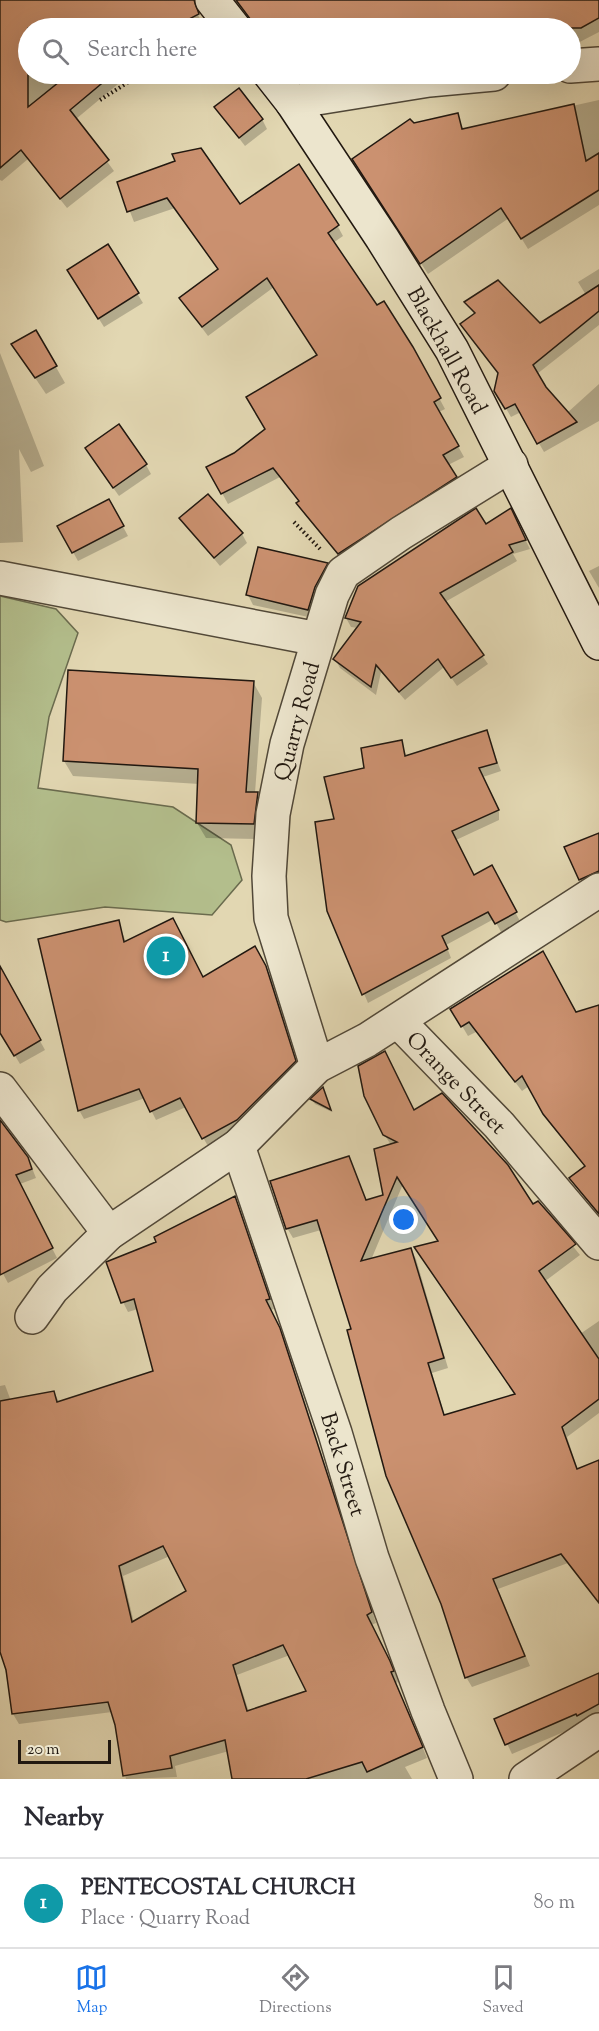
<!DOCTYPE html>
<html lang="en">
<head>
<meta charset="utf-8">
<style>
	body { margin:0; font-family:"Sorts Mill Goudy",serif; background:#f7f7f7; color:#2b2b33 }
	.scale { position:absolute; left:18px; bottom:15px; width:93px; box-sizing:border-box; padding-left:6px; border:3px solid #211810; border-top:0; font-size:16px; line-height:21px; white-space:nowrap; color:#211810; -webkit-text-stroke:4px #ece5cd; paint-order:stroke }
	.you { position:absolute; left:404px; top:1220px; width:21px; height:21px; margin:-15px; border:4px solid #fff; border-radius:50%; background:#1a73e8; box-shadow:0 0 0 9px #1a73e833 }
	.badge { display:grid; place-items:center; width:39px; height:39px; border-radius:50%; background:#1a73e8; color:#fff; font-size:20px; font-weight:700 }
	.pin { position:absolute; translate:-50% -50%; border:3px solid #fff; box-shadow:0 2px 6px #0006 }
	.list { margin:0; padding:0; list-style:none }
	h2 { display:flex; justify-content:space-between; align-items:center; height:78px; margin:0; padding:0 24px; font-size:26px }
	h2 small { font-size:20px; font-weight:400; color:#7c7c81 }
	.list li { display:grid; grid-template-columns:39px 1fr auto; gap:18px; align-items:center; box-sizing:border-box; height:90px; padding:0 24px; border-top:2px solid #e1e1e2 }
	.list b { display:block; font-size:22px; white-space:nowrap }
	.list p { margin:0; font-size:20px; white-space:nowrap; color:#7c7c81 }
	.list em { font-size:20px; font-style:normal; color:#7c7c81 }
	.icon { flex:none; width:33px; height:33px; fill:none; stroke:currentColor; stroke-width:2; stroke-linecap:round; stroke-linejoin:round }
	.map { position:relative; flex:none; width:599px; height:1779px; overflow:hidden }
	.search { position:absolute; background:#fff; box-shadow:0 6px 24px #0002; left:18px; right:18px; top:18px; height:66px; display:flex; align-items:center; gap:15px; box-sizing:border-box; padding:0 21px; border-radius:33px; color:#7c7c81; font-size:22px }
	.sheet { height:168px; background:#fff }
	nav { display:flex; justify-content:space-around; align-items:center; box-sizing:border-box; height:84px; border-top:2px solid #e1e1e2; background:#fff; font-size:16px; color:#7c7c81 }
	nav a { display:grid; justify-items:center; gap:3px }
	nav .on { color:#1a73e8 }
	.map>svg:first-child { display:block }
</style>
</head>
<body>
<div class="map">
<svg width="599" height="1779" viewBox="0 0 599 1779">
	<rect width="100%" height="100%" fill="#e2d7b2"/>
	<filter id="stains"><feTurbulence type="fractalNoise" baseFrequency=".00333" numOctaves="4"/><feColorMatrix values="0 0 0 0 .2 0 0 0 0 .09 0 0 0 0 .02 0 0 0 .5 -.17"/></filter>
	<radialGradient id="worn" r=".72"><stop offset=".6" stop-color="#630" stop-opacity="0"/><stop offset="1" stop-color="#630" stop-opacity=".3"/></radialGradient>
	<path fill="#b3be8c" stroke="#6a6b4e" stroke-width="1.5" d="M 0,596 L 56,609 L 78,633 L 49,717 L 38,788 L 173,807 L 231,845 L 242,880 L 212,915 L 105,907 L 6,922 L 0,920 Z"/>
	<g fill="#0003" fill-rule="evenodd">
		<path d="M 0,0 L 180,0 L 198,15 L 203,24 L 195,28 L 28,28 L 28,74 L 130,74 L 76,119 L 114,171 L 67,208 L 28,159 L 2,181 L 0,180 Z"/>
		<path d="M 235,0 L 599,0 L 599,32 L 570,47 L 570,28 L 256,28 Z"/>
		<path d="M 291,74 L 418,74 L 307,91 Z"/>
		<path d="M 599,100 L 599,205 L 528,249 L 509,218 L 428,274 L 360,170 L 413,125 L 457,115 L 464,130 Z"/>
		<path d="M 216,108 L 262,119 L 267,129 L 245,146 Z"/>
		<path d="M 119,183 L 337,225 L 343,236 L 333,243 L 376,307 L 418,359 L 445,409 L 439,412 L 464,457 L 448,465 L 461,487 L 345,563 L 304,514 L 300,502 L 280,477 L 228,504 L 222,493 L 234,454 L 267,430 L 318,356 L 274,287 L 208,336 L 187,308 L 219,270 L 175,208 L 134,222 Z"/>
		<path d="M 108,246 L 143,303 L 104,327 L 74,279 Z"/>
		<path d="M 599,269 L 599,325 L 537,374 L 544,388 L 567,413 L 599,384 L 599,421 L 544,452 L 521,412 L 511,417 L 495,390 L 499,375 L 462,325 L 475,315 L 466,302 L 540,325 L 586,295 L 578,282 Z"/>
		<path d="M 36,332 L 65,383 L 46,394 L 13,345 Z"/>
		<path d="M 0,353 L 44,466 L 31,472 L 19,449 L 23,542 L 0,543 Z"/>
		<path d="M 92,458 L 146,465 L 151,474 L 119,496 Z"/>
		<path d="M 114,510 L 128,536 L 78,561 L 73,552 Z"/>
		<path d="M 181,519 L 242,534 L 247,543 L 220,566 Z"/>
		<path d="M 515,519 L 530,549 L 513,554 L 517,561 L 445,602 L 488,664 L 457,686 L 444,667 L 405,700 L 381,672 L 376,695 L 340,668 L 335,659 L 358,628 L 351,627 L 346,618 Z"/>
		<path d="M 327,564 L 332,573 L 313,618 L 253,605 L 248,595 Z"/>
		<path d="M 599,566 L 599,588 L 589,571 Z"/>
		<path d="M 253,682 L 262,698 L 255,793 L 266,809 L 262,839 L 206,838 L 197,823 L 199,784 L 73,776 L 64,761 Z"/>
		<path d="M 486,732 L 501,771 L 483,777 L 499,812 L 499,820 L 456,840 L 474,877 L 491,868 L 520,921 L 501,932 L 494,919 L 446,945 L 451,958 L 368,1003 L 328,910 L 336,820 L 366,769 L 401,742 L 407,757 Z"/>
		<path d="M 599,834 L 599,881 L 585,888 L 566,848 Z"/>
		<path d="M 118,922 L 126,942 L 203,979 L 254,948 L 271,977 L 300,1071 L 242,1130 L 209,1148 L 186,1107 L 156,1120 L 145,1098 L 84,1119 L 79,1110 Z"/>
		<path d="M 0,968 L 45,1050 L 20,1064 L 0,1031 Z"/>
		<path d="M 599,1007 L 599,1215 L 571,1178 L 586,1167 L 551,1125 L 529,1086 L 522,1091 L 476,1032 L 468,1036 L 452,1009 L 576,1014 Z"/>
		<path d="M 324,1093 L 332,1112 L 315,1104 L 312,1100 Z"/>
		<path d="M 414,1111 L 533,1207 L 538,1203 L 580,1255 L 544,1282 L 580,1334 L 599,1321 L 599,1413 L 567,1437 L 578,1470 L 599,1461 L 599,1603 L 568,1563 L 498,1589 L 530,1666 L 472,1687 L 466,1677 L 321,1230 L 293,1238 L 287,1228 L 348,1158 L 367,1202 L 385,1197 L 391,1145 L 384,1134 ZM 403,1184 L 440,1242 L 517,1395 L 445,1416 L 432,1373 L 448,1368 L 416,1259 L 411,1249 L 371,1260 Z"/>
		<path d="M 0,1140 L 26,1157 L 32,1168 L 36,1178 L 20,1184 L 57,1258 L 8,1283 L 0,1268 Z"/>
		<path d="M 234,1198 L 274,1309 L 270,1310 L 285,1340 L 376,1623 L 371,1625 L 395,1672 L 398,1682 L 396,1683 L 427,1758 L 405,1767 L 412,1779 L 234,1779 L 229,1751 L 175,1766 L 177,1777 L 126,1779 L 112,1712 L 19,1724 L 13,1714 L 0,1639 L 0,1386 L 5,1385 L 11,1401 L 54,1392 L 59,1402 L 155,1372 L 138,1309 L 128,1312 L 123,1302 L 158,1243 ZM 170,1556 L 188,1592 L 134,1623 L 123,1576 ZM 290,1655 L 308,1692 L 249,1712 L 237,1675 Z"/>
		<path d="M 599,1675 L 599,1717 L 512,1754 L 496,1720 Z"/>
	</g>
	<g fill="#cb9170" stroke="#211810" stroke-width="1.5" fill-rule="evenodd">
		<path d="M 0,0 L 194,0 L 199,14 L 172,28 L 28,28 L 28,107 L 69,74 L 113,74 L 70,110 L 109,160 L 60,199 L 21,150 L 0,168 Z"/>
		<path d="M 236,0 L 599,0 L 599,18 L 581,28 L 257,28 Z"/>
		<path d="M 293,74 L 351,74 L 300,82 Z"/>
		<path d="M 239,88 L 263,119 L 239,138 L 214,107 Z"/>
		<path d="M 574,104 L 586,161 L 599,153 L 599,190 L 521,239 L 501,208 L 420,264 L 352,159 L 410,119 L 414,123 L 458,113 L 462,129 Z"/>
		<path d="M 201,148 L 240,204 L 299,164 L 339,225 L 328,233 L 377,305 L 384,301 L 413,347 L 441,398 L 434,402 L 459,446 L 443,455 L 457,477 L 338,554 L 296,503 L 299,501 L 273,468 L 221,494 L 206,467 L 234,453 L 265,429 L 246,397 L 317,355 L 267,278 L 202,327 L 179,298 L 218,269 L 167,198 L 127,212 L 117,182 L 175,161 L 172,154 Z"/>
		<path d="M 108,244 L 139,293 L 98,319 L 67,270 Z"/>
		<path d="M 498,280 L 540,323 L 599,285 L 599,311 L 533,365 L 546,387 L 577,422 L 537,444 L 515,404 L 505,409 L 494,391 L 498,373 L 460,324 L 475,313 L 464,302 Z"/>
		<path d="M 36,330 L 57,366 L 35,378 L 11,344 Z"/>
		<path d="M 119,424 L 147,464 L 113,488 L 85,448 Z"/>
		<path d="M 208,494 L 243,533 L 214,558 L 179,518 Z"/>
		<path d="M 109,499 L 124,526 L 72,553 L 57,526 Z"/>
		<path d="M 476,508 L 486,524 L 511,508 L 526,540 L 509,545 L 513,552 L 440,593 L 484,655 L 451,678 L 438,659 L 399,692 L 376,665 L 371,687 L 333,659 L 361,622 L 345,618 L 358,586 Z"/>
		<path d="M 258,547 L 328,563 L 315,587 L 308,610 L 246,595 Z"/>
		<path d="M 68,670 L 254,681 L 246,792 L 258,792 L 254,824 L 196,823 L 198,769 L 63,761 Z"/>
		<path d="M 487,730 L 497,763 L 479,768 L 499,810 L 452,831 L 474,875 L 492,865 L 517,912 L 495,924 L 488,912 L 442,936 L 448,949 L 362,995 L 327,911 L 315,822 L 334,819 L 324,777 L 364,768 L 361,748 L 402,740 L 405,756 Z"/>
		<path d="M 599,833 L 599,871 L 579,880 L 564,847 Z"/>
		<path d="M 173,918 L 203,977 L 255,946 L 266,966 L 296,1061 L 237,1120 L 202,1139 L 180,1098 L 150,1112 L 139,1089 L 78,1111 L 38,939 L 119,920 L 124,942 Z"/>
		<path d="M 543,951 L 576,1012 L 599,1005 L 599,1214 L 569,1178 L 585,1166 L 543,1114 L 522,1076 L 515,1082 L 469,1022 L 461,1027 L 450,1009 Z"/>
		<path d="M 0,966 L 41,1040 L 14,1056 L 0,1033 Z"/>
		<path d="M 385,1051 L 414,1110 L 442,1093 L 508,1165 L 533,1204 L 538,1201 L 576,1244 L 539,1271 L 599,1359 L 599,1399 L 562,1427 L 577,1469 L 599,1460 L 599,1603 L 561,1554 L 493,1579 L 525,1656 L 465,1678 L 441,1604 L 386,1476 L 347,1330 L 351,1329 L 317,1220 L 286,1229 L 270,1181 L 349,1156 L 366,1200 L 383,1195 L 374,1149 L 397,1142 L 383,1135 L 364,1096 L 358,1066 ZM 397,1177 L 438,1241 L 414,1247 L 515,1394 L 444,1415 L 428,1363 L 444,1358 L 411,1248 L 361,1261 Z"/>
		<path d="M 323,1087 L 331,1110 L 310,1099 Z"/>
		<path d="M 0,1120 L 28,1157 L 32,1169 L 16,1175 L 53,1248 L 0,1275 Z"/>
		<path d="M 235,1196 L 270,1299 L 266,1300 L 280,1328 L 372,1612 L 367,1615 L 390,1661 L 394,1671 L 391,1672 L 423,1747 L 367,1772 L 362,1762 L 306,1779 L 232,1779 L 225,1740 L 170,1756 L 172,1768 L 123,1776 L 115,1725 L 108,1702 L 12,1714 L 6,1670 L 0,1652 L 0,1401 L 54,1391 L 57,1402 L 153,1371 L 134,1299 L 121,1303 L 106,1262 L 156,1242 L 154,1237 ZM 163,1546 L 186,1591 L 132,1622 L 119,1566 ZM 283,1645 L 306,1691 L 247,1711 L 233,1665 Z"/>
		<path d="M 599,1673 L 599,1704 L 577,1716 L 576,1714 L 505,1745 L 494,1719 Z"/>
	</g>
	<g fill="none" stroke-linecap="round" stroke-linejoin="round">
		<defs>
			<g id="street">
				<path d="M 570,66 L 599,64"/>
				<path d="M 292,102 L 429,80 L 494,74"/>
				<path d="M 0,578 L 318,639"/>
				<path d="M 398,1021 L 499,1125 L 599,1243"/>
				<path d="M 317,1066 L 271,918 L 269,876 L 273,814 L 287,744 L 332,595 L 343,573 L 401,533 L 511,465"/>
				<path d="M 0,1089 L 109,1233"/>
				<path d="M 238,1146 L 335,1433 L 372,1558 L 428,1711 L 456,1779"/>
				<path d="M 32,1317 L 52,1289 L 109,1233 L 238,1146 L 317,1066 L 367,1040 L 599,890"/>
				<path d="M 526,1779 L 599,1730"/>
			</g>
			<g id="secondary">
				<path d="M 212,0 L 234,28"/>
				<path d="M 270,74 L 292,102 L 382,238 L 452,350 L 599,643"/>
			</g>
		</defs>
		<use href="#street" stroke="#514838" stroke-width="36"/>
		<use href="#secondary" stroke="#211810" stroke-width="36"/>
		<g stroke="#211810" stroke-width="4" stroke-dasharray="1.5 3" stroke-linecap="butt">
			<path d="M 100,100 L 141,74"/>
			<path d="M 294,522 L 322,551"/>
		</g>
		<use href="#street" stroke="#ece5cd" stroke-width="33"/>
		<use href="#secondary" stroke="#ece5cd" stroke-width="33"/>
	</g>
	<g text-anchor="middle" stroke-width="4.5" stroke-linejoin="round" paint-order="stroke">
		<g font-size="22" fill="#211810" stroke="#ece5cd">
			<text transform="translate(448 350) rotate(61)" y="8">Blackhall Road</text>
			<text transform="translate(296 721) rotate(-75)" y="8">Quarry Road</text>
			<text transform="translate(457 1082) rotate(46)" y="8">Orange Street</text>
			<text transform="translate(344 1464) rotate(73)" y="8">Back Street</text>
		</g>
	</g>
	<rect width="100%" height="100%" filter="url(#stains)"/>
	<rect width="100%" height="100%" fill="url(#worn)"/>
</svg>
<div class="scale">20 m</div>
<div class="you"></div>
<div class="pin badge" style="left:166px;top:956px;background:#0f9aa8">1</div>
<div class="search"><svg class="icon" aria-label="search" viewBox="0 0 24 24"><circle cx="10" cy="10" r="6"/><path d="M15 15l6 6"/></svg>Search here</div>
</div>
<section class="sheet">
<h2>Nearby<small></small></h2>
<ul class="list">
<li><span class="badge" style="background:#0f9aa8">1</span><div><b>PENTECOSTAL CHURCH</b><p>Place · Quarry Road</p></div><em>80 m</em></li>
</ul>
</section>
<nav>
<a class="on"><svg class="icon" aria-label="map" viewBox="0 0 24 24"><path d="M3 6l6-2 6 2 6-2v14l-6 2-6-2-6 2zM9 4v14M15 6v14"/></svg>Map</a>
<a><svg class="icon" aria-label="directions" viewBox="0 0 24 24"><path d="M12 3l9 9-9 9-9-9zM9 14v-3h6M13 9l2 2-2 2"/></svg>Directions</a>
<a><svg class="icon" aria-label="saved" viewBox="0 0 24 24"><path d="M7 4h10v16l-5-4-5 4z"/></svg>Saved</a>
</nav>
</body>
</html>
